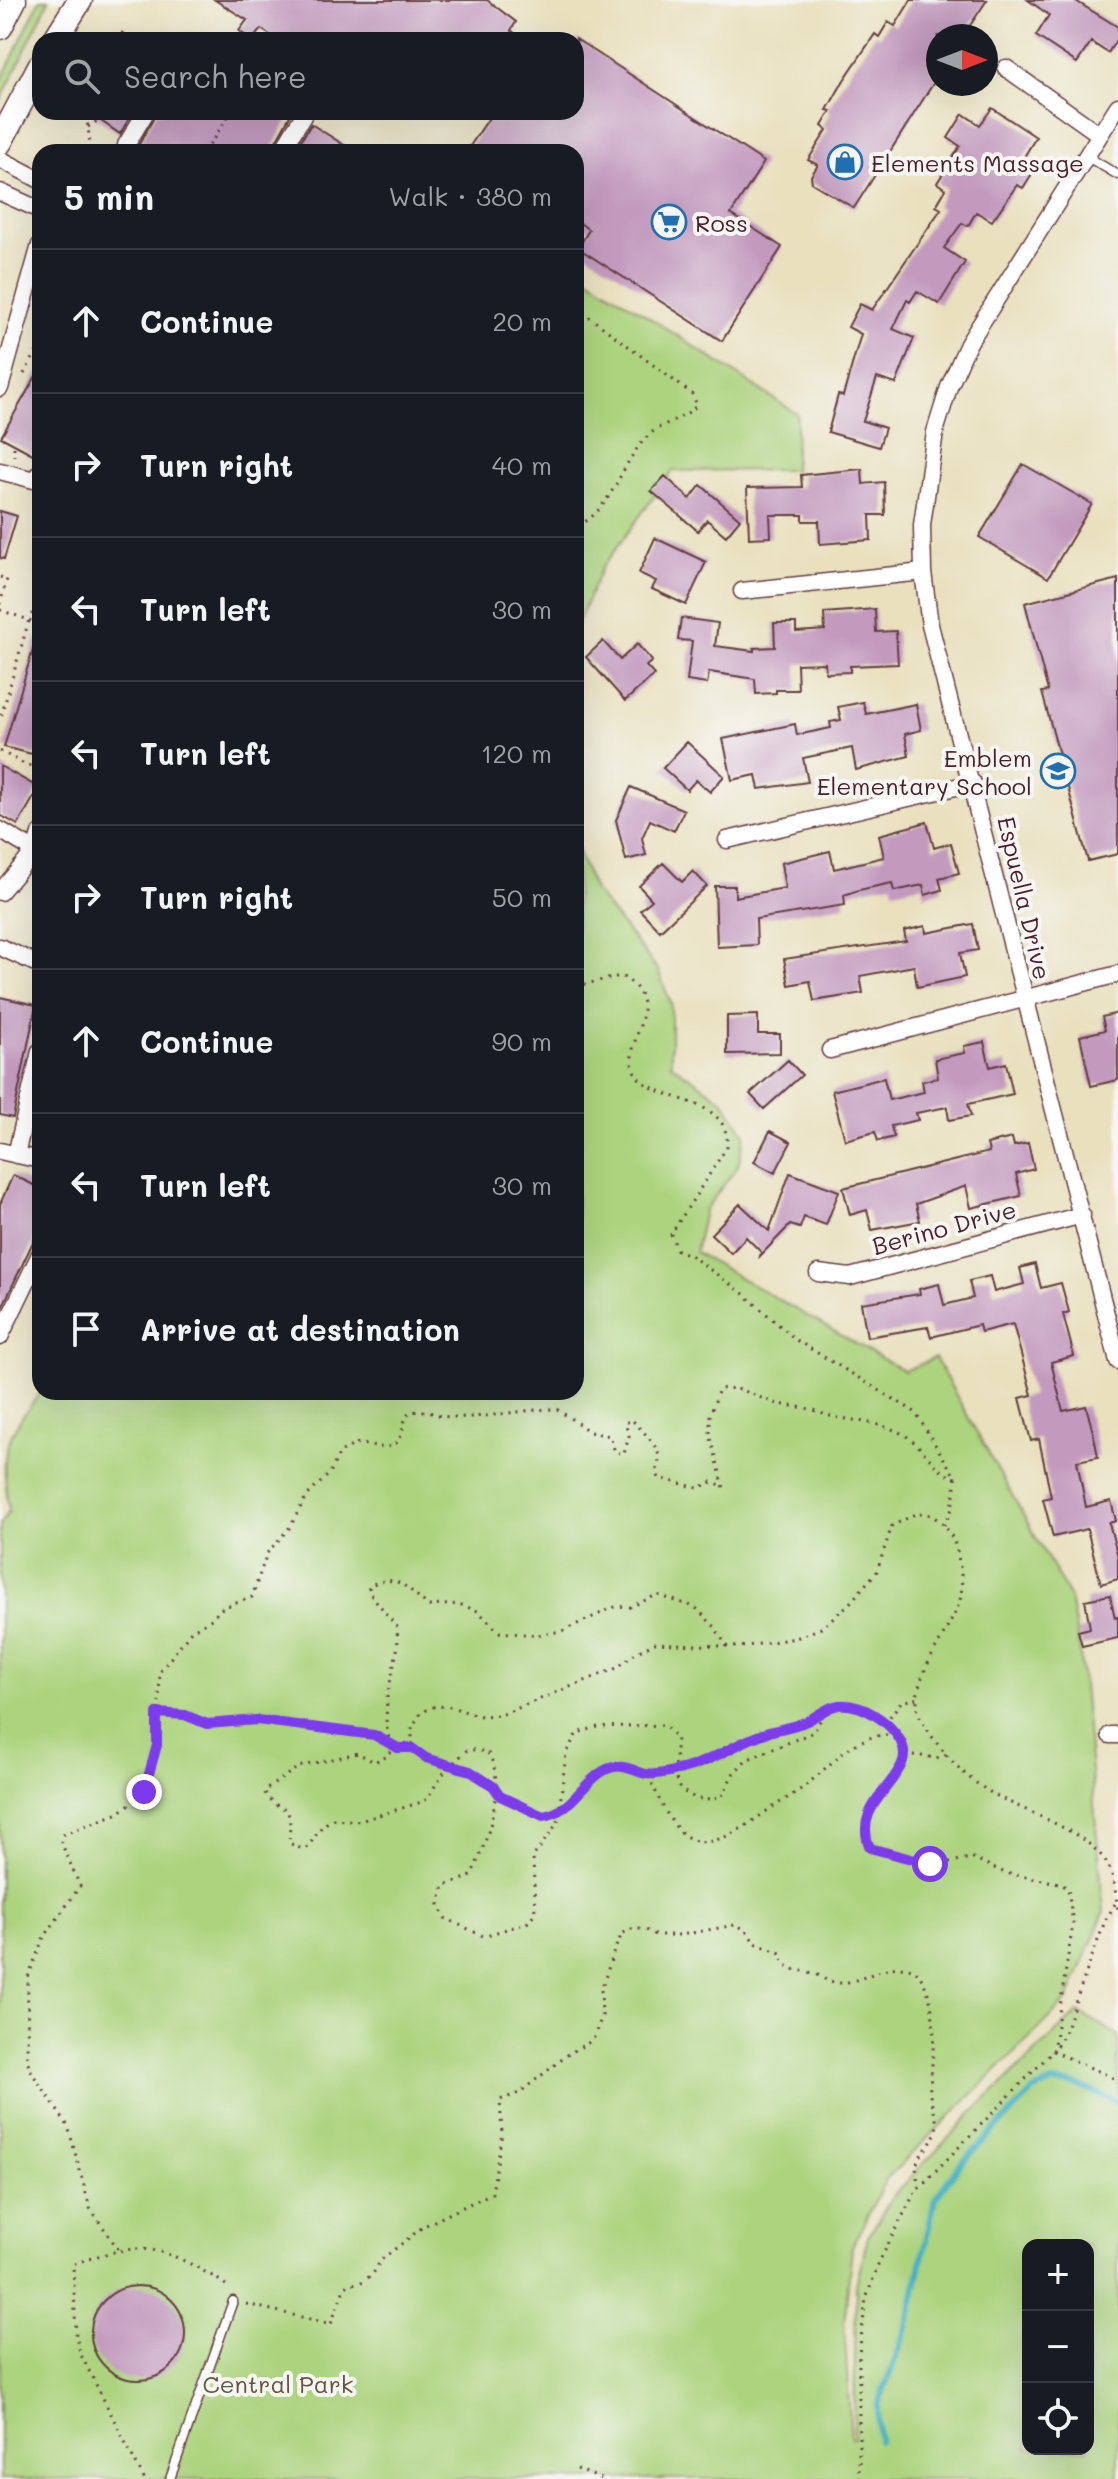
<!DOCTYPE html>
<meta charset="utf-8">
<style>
:root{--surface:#171b24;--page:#242831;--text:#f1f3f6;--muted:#9ea1a6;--line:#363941}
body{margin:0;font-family:Mali,sans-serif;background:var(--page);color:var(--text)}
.controls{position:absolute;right:24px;bottom:24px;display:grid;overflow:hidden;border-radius:16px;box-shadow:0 8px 32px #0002}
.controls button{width:72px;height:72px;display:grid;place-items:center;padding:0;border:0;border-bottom:2px solid var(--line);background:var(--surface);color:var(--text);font:40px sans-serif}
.compass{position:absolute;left:926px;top:24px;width:72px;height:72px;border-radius:50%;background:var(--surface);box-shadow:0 8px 32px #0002;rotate:90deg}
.stop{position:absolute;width:24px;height:24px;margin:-18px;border:6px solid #7c3aed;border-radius:50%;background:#fff}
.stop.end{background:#7c3aed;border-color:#fff;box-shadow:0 2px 8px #0008}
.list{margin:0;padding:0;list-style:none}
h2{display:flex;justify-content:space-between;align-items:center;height:104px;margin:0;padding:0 32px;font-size:34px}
h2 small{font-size:26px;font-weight:400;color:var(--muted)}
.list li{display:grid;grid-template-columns:52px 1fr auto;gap:24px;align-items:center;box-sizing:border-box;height:144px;padding:0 32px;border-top:2px solid var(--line)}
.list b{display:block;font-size:30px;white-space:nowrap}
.list em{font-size:26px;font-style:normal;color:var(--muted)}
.icon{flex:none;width:44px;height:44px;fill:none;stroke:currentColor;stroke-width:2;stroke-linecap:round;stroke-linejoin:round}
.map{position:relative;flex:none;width:1118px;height:2479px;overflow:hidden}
.search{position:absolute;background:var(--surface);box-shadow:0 8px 32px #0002;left:32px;top:32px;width:552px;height:88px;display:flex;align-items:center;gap:20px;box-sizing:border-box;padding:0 28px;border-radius:24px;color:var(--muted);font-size:30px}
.panel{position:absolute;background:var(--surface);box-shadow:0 8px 32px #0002;left:32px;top:144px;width:552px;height:1256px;border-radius:24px}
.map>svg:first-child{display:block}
</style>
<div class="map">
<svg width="1118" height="2479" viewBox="0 0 1118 2479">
<rect width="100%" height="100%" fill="#f6f6f2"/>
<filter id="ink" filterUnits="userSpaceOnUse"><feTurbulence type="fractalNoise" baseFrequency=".0125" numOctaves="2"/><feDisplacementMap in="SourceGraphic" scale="16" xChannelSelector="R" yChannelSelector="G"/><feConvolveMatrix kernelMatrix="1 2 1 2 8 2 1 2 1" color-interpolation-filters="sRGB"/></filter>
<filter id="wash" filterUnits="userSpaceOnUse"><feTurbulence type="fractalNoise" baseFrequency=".006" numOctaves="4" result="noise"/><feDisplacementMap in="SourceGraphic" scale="32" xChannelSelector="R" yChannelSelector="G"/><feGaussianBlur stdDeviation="1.8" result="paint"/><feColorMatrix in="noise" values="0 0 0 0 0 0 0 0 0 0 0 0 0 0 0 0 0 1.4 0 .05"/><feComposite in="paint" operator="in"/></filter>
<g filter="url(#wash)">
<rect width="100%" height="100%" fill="#e9e0be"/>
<path fill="#acd37d" stroke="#7b7954" stroke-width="2" fill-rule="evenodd" d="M40,0H49L0,102V83Z
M580,272L797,414L794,470L673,471L601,569L576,627V277Z
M576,847L593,889L658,970L671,1004V1064L723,1100L745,1134L738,1166L704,1211L695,1252L904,1371L935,1358L1070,1598L1080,1653L1104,1912L1068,2000L886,2179L852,2246L844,2324L851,2438H854L856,2285L868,2237L892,2197L980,2105L1078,2012L1118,2035V2479H0V1524L9,1511C0,1447 3,1441 41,1392H576ZM1028,2245H1088V2449H1028Z"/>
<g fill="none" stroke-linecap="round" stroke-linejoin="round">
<path stroke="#44b1c1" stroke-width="6" d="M879,2441L878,2405L907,2328L935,2199L957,2168L1033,2091L1052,2083L1077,2085L1118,2102"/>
</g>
<g id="blocks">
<path fill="#c29abe" d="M215,0H487L516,22L511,30L523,40H278L261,29L252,40L239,31L247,20Z
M911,0H987L963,36H938V76L854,208L812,183L811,176L818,165L808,160L827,130L822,126L831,111L827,110L844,80L875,34L879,37L888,22L895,26Z
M1028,0H1074L1118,27V37L1108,53L1091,42L1077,63L1036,36L1049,15Z
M576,39L764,162L731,214L782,247L722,341L578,248L589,230L576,220V152H478L470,146L493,112H576Z
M992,108L1036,137L1024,157L1037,166L1023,188L1017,185L992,221L976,212L968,226L962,223L944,248L965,262L939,304L917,291L910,302L907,300L893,329L914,338L896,384L877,378L863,421L885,428L879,447L828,432L838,395L843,396L861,334L848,327L860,304L872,310L941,209L936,206L946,189L937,183L960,146L948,138L963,114L980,125Z
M88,112H133L120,134Z
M157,112H292L270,152H147L138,146Z
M311,124L355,152H294Z
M40,369V458L1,437Z
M1023,464L1092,504L1048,578L979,537Z
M862,469L863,484L884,482L885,515H870L871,540L820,544L819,521H803V515H770L771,537L749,538L747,488L802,487L801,475Z
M665,476L690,499L701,485L740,519L726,536L707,520L698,531L651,491Z
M0,511L17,516L4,559L0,558Z
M655,538L706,562L686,605L652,589L656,581L639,573Z
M1118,579V854L1088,861L1042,692L1048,691L1025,603Z
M875,609L876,632L896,631L898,664L850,666V672L826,673L825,663L797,664L798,690H776V693L756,694L755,679L709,672L707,684L687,681L692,641L678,640L681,618L718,623L715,646L754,651V648L775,647L774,623H796V632L825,630L824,613Z
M36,639H40V756L4,747Z
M603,641L620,660L637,644L652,661L646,666L654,675L625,701L586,657Z
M863,702L866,714L916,704L921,730L905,734L909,756L856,770L852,748L803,758L808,782L759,789L756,775L732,780L723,739L795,724L797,735L831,728L830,722L841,720L838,707Z
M687,742L724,776L710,792L696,780L687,790L663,768Z
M0,766L39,788L18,825L0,815Z
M631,787L684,810L674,831L650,820L642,838L646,855L626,860L616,820Z
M927,822L934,848L951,843L959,873L939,878L942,890L925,895L923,885L894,891L892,883L859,890L844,895L845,905L756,919L757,945L717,947L715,886H735V897L785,888L781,863L830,851L834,869L884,857L879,835Z
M663,863L682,882L693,871L707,886L660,931L640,910L652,900L639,886Z
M973,924L978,950L960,953L965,977L917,987L914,966L860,976L863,993L814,1001L810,981L789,985L784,959L906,941L904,931L925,926L926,933Z
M0,997L36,1005L13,1118L0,1115Z
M1118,1013V1080L1091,1086L1080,1036L1105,1030L1102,1017Z
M758,1015V1034H780V1053L727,1054V1016Z
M984,1042L990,1067L1006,1063L1013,1094L968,1104L971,1116L949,1120L947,1107L916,1113L918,1120L891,1126L894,1137L878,1141L875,1132L845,1140L832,1091L884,1078L889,1100L924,1092L922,1081L938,1078L935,1059L965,1053L964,1046Z
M788,1060L802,1075L764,1109L750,1094Z
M770,1131L791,1142L775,1173L754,1162Z
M1012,1138L1014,1146L1028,1143L1034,1169L1016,1174L1021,1196L971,1208L966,1186L916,1204L920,1221L872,1230L867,1210L850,1215L843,1188L989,1152L987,1144Z
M790,1173L839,1191L826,1225L804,1217L800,1228L790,1225L760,1256L761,1252L746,1237L731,1253L711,1234L740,1204L769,1231Z
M13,1175L40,1188V1227L0,1312V1204Z
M1035,1264L1041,1288L1061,1283L1069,1312L1063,1314L1074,1356L1051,1362L1063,1411L1086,1406L1094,1436L1098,1457L1077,1461L1086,1507L1111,1501L1116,1521L1109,1523L1118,1557V1579L1101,1584L1087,1529L1053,1537L1043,1499L1051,1497L1039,1439L1031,1441L1020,1398L1032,1395L1013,1324L981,1332L979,1325L931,1337L928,1327L867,1337L861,1303L920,1294L919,1289L939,1284L944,1305L973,1298L969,1281L990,1276L994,1292L1024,1284L1020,1268Z
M1110,1595L1115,1618L1118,1617V1638L1082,1646L1078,1631L1090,1628L1085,1600Z
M91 2333a47 47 0 1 1 94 0a47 47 0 1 1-94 0Z"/>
</g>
</g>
<g filter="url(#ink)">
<use href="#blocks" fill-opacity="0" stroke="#623c41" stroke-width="2"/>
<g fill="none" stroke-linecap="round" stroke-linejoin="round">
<g stroke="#623c41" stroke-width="11">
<path id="lane" d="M1086,156L1118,175
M170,2479L233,2301"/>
</g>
<g stroke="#623c41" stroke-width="19">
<path id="street" d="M1006,68L1099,134
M1118,106L968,344L949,387L935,432L922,525L923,572L930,625L1118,1361
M126,152V145L146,112
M281,152L303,116
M0,159L40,180
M0,192L40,210
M0,388L40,245
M0,471L34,480L40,472
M742,591L923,572
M0,830L35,851
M727,840L973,783
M0,892L35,851L40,834
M0,947L40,965
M830,1050L1118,974
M0,1151L40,1160
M16,1155L40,1051
M818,1273L850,1277L1082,1215
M0,1337L40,1254
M1110,1735H1118"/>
</g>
<g stroke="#623c41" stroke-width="27">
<path id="primary" d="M0,27L14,0
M55,40L80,0
M0,142L40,66"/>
</g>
<path stroke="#623c41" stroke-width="3" stroke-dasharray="2 6" stroke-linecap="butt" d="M117,40L126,28
M78,112L87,119L91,152
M88,127L97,121
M205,152L231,112
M576,307L692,394L697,405C684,419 663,422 649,435C619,463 615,508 576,527
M24,374L40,346
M14,447V456
M0,577L7,579L0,604
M40,599L29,620L40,625
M0,610L29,620L0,720
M0,751L26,765L40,767
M576,986L621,976C675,1005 609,1051 641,1080C670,1105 730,1098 727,1147L671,1234L677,1250L690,1255L745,1295L796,1340L915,1412L956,1478L952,1509L944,1525
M727,1647L715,1627L695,1607L657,1595L630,1607L617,1606L562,1631L537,1635L499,1632L478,1611L459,1604L429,1606C408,1590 398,1571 369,1586V1592L397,1627L398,1646L387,1697L386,1723L391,1750L388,1756L374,1762L358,1753L298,1767L264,1791C281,1821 293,1791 289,1843L302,1849L308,1847L322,1826L333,1819L360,1821L425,1801L445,1771L468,1749L487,1752C509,1781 486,1847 470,1877L444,1885L439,1905L445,1918L483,1936L527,1923L535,1913L533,1857L558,1822L566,1753L577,1733L598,1727L665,1725L677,1739L674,1771L678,1786C688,1798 708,1804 722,1796L733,1774L746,1760L814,1732L825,1711
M157,1713L185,1715L207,1724L257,1720L374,1735L398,1748H412
M885,1723L901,1702L918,1698
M905,1754L936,1758L948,1754
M648,1774L704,1764L760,1734L805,1722L835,1705H853L882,1719L896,1734
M1115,1904L1105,1921L1063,2036L1053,2051L1118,2080
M118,2249L90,2208L68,2126L32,2073L27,2060L28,1977L43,1939L80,1886L61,1842L64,1834L119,1813L144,1792L157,1745L160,1672L191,1631L213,1618L220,1609L252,1597L267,1553L290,1527L306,1497L330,1473L340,1452L358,1443C372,1446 397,1455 402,1432C404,1424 404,1420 409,1413C425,1407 434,1416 451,1417C486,1419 521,1409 557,1409L590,1432L610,1436L615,1452L624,1454L629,1436L625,1423L632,1420C640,1428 659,1446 659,1458C659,1468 654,1468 659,1478L698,1488L712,1482L724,1488L710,1434V1416L719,1389C740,1386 750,1394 769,1401C786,1408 809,1405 825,1415C851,1421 887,1422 909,1438C926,1450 935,1473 956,1478
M246,2304L331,2324L344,2289L349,2284L360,2283L373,2274L381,2260L424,2226L492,2193L502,2133L500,2100L519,2093L570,2053L593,2040L602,2016L601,1990L614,1951L622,1934L630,1929H644L656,1935H681L735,1925L745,1929L755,1943L780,1953C785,1972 797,1969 813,1973C821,1975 827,1983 836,1983C864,1984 887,1959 915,1970C941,1999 933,2051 930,2087C928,2102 939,2116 936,2130C930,2155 909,2152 919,2185
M577,2469L601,2479
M144,2479L81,2355L76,2337L73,2264C124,2247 148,2240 198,2268C208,2274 221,2280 229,2288
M859,2479V2354L866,2299L879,2262L915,2192L1053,2051L1073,1924L1068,1888L1059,1883L1005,1873L971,1857C937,1869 904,1859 870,1848C849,1800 934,1761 893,1735C856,1733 836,1760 810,1782C796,1794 779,1802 764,1813C697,1862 679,1848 648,1774C580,1749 593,1809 543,1816L500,1796L493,1786L470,1771L426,1758L412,1748V1727L421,1713L432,1707L447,1706L481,1716L501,1715L617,1668L637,1652L655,1643L741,1647L796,1638L821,1628L849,1604L877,1571L892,1526L915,1514H928C944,1521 953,1535 957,1551C960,1567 964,1584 960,1600C952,1631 903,1684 921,1719C935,1744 958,1771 982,1787C1016,1811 1092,1829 1110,1869C1115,1882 1116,1898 1118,1911"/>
<use href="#lane" stroke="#fff" stroke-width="8"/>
<use href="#street" stroke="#fff" stroke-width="16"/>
<use href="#primary" stroke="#fff" stroke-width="24"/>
</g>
</g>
<g fill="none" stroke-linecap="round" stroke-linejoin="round" filter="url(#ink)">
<path stroke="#7c3aed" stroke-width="10" d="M144,1792L157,1745V1713L185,1715L207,1724L257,1720L374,1735L398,1748H412L426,1758L470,1771L493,1786L500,1796L543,1816C572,1812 581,1783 605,1770C621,1762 631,1770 646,1774C656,1776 671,1771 682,1769C711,1762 733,1745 760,1735C775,1729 792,1728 807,1721C817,1716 828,1706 839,1705C862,1703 889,1721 900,1740C922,1775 848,1799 870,1848L930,1864"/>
</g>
<defs>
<g id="shop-ring" transform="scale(1.8)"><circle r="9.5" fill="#f6f6f2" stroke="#1f6fb2" stroke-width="1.5"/><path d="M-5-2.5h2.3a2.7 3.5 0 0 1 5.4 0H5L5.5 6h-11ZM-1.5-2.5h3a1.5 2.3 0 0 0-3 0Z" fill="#1f6fb2"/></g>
<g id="supermarket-ring" transform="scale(1.8)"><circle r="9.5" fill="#f6f6f2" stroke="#1f6fb2" stroke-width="1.5"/><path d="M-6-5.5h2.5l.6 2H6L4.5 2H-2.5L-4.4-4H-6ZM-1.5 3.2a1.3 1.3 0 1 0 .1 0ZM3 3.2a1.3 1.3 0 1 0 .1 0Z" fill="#1f6fb2"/></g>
<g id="school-ring" transform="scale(1.8)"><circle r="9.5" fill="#f6f6f2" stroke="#1f6fb2" stroke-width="1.5"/><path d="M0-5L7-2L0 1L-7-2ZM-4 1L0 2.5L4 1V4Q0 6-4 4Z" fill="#1f6fb2"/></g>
</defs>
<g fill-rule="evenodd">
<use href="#shop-ring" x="845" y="162"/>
<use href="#supermarket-ring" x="669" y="222"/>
<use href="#school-ring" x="1058" y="771"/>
</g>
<g text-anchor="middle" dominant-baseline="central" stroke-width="8" stroke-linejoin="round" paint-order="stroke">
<g font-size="24" fill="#4a1f2b" stroke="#f6f6f2" text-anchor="start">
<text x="871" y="162">Elements Massage</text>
<text x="695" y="222">Ross</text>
<text x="1032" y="757" text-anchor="end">Emblem<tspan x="1032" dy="28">Elementary School</tspan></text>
</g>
<g font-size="24" fill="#4a1f2b" stroke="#f6f6f2">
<text transform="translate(1025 898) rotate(77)">Espuella Drive</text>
<text transform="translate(944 1227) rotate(-15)">Berino Drive</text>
</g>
<g font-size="24" fill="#675544" stroke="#f6f6f2">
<text x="278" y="2383">Central Park</text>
</g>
</g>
</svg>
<div class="controls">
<button>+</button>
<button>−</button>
<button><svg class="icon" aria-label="locate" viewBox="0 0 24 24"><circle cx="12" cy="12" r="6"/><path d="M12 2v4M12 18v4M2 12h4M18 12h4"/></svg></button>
</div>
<svg class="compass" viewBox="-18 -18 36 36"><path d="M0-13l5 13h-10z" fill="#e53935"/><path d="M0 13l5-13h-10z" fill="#9ea1a6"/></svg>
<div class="stop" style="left:930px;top:1864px"></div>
<div class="stop end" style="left:144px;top:1792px"></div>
<div class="search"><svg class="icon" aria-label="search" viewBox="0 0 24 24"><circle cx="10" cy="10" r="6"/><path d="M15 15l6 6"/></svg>Search here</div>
<section class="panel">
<h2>5 min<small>Walk · 380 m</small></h2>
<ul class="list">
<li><svg class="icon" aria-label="ahead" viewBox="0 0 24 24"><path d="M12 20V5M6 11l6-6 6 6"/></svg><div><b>Continue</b></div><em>20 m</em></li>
<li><svg class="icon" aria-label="right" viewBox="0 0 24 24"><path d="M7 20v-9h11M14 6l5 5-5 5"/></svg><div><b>Turn right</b></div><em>40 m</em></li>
<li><svg class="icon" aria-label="left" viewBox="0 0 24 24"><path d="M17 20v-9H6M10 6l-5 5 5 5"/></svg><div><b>Turn left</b></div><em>30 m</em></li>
<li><svg class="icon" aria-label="left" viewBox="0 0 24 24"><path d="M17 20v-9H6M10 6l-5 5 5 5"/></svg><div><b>Turn left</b></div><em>120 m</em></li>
<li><svg class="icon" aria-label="right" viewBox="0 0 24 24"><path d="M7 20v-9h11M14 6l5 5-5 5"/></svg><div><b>Turn right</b></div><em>50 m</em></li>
<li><svg class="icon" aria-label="ahead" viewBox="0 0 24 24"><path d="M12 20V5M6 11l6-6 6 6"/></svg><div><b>Continue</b></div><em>90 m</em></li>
<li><svg class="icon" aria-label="left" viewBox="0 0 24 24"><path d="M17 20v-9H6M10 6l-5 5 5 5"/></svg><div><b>Turn left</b></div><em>30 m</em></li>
<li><svg class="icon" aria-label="arrive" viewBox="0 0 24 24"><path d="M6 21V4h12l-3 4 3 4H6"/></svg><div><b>Arrive at destination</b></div></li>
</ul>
</section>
</div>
